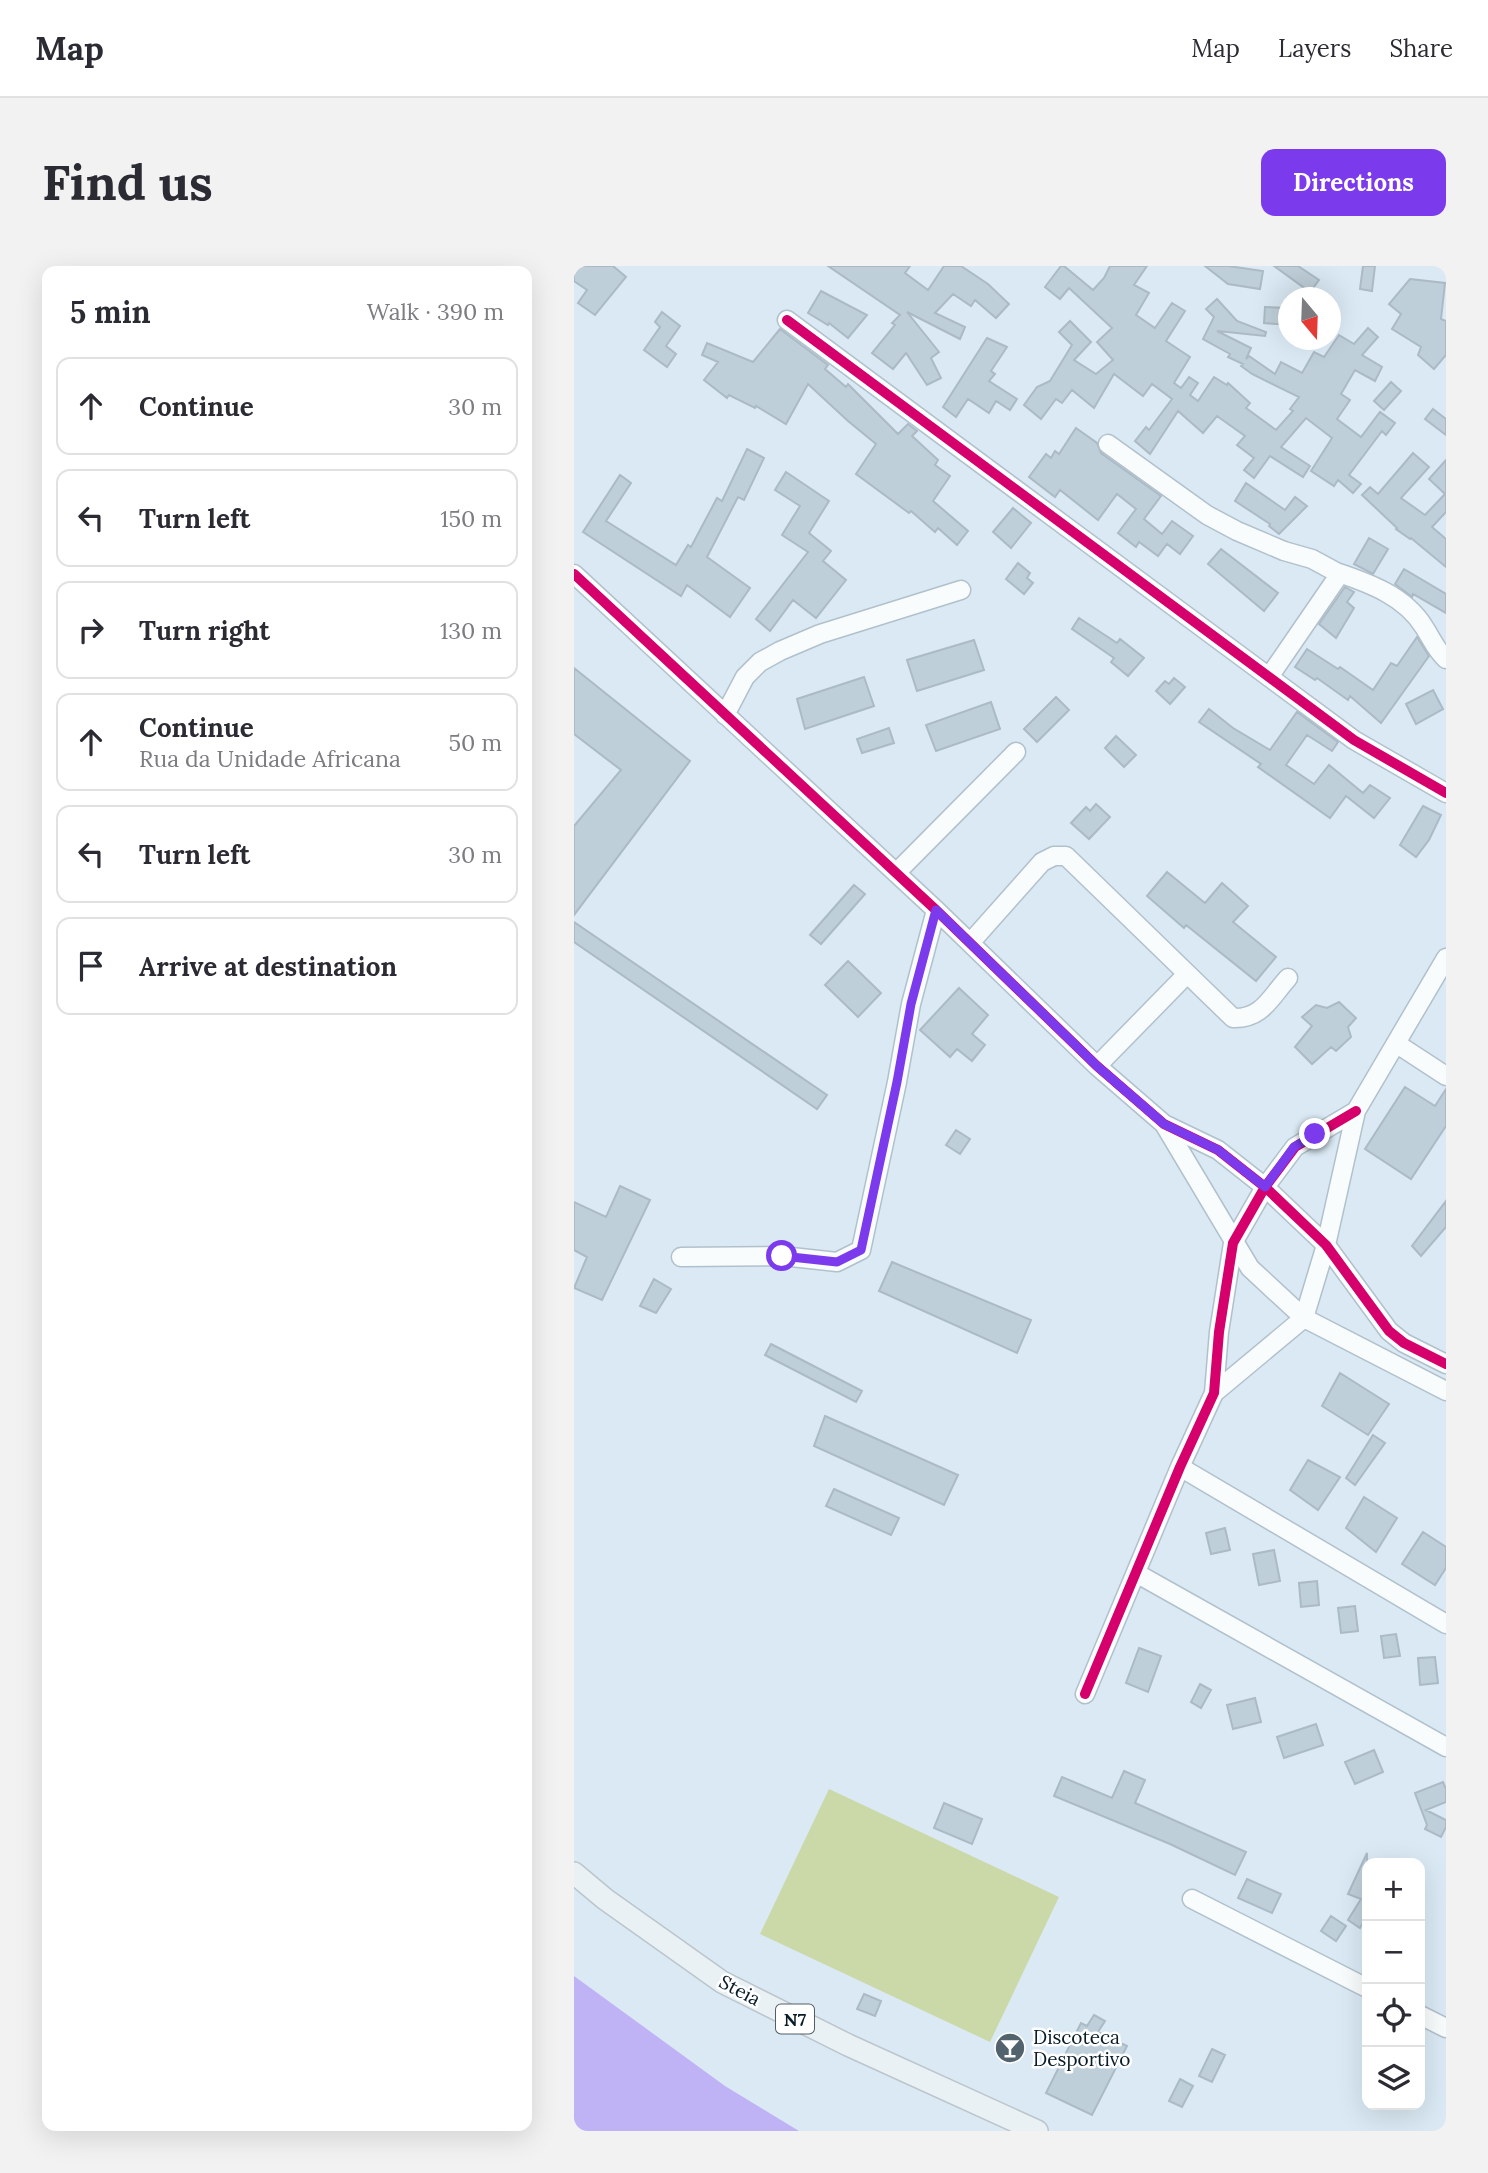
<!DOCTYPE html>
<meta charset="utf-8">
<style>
:root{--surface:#fff;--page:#f2f2f3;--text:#2b2b33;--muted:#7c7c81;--line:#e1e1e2;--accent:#7c3aed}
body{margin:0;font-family:Lora,serif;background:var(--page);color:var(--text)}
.controls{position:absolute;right:21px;bottom:21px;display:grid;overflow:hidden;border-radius:14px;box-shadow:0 7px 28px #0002}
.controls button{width:63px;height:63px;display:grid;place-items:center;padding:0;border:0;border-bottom:2px solid var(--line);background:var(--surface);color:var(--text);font:35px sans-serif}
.compass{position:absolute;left:704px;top:21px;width:63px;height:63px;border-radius:50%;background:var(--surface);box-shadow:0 7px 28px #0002;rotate:161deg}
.stop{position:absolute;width:21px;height:21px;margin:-16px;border:5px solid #7c3aed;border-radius:50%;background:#fff}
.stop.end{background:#7c3aed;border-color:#fff;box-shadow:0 2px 7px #0008}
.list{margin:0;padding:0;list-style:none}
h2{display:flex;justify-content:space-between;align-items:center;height:91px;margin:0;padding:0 28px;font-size:30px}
h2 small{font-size:23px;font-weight:400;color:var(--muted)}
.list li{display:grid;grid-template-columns:46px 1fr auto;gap:21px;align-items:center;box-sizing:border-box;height:98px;margin:0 14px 14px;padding:0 14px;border:2px solid var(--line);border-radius:14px}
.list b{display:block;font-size:26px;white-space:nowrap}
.list p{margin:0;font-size:23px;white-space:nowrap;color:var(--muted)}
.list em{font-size:23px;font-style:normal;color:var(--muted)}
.icon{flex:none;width:38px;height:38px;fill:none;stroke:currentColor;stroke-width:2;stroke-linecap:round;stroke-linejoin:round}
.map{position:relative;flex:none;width:872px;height:1865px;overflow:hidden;border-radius:14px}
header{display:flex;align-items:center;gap:42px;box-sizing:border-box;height:98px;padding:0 35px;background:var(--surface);border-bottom:2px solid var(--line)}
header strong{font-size:33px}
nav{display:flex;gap:38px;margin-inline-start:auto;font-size:24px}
.intro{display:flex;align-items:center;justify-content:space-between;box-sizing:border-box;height:168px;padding:0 42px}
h1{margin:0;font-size:49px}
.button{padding:18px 32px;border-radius:14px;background:var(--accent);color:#fff;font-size:24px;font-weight:700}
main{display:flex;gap:42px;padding:0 42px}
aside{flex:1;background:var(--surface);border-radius:14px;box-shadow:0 7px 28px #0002}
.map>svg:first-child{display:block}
</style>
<header>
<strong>Map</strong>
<nav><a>Map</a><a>Layers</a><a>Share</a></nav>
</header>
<div class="intro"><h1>Find us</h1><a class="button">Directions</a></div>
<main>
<aside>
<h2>5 min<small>Walk · 390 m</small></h2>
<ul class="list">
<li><svg class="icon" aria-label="ahead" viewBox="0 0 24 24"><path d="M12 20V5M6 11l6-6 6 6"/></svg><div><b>Continue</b></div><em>30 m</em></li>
<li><svg class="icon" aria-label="left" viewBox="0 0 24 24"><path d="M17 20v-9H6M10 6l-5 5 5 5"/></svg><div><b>Turn left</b></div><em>150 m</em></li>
<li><svg class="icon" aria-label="right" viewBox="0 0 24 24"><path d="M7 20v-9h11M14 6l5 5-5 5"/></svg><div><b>Turn right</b></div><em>130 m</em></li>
<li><svg class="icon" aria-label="ahead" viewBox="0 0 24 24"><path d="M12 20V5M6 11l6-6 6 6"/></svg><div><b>Continue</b><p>Rua da Unidade Africana</p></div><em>50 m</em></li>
<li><svg class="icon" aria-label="left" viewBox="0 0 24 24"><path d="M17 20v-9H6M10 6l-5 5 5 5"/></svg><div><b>Turn left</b></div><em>30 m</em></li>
<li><svg class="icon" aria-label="arrive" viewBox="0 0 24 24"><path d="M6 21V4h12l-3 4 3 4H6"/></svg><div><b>Arrive at destination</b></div></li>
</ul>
</aside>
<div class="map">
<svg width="872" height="1865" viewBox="0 0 872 1865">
<rect width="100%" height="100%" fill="#dae9f4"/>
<path fill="#cbd9a9" d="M255,1523L485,1631L416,1776L186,1668Z"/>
<path fill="#bfb3f5" d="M0,1710L151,1820L225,1865H0Z"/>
<path fill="#bfcfd9" stroke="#abbac5" stroke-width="2" d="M0,0H39L52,11L21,49L4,37L13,24L0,15Z
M254,0H336L331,7L354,24L370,0H387L414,18L435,38L422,52L401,34L397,40L379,28L361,47L391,61L386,73L333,46L365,86L357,92L367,112L353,119L332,87L319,103L298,87L321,59L318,57L326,49Z
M487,0H490L519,24L530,12L536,0H573L560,19L575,27L562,49L581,62L598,37L611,45L592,75L616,91L600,117L607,122L615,111L624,117L616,129L624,135L640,111L653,119L654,117L676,137L672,142L702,164L719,145L716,143L725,131L678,108L667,100L669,98L654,91L656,88L629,73L640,51L632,43L643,33L663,55L692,66L691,70L643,65L677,82L672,93L675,90L701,108L707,96L728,107L740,86L750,91L765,69L780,78L794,62L804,71L788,89L808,101L801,115L781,104L767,128L776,134L763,153L787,171L806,146L821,157L812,169L808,165L775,209L787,218L779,227L764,214L760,220L737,205L758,172L732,152L707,181L736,200L729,211L696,190L680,212L670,204L680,192L663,179L671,170L643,150L629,167L604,145L576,188L561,175L572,161L575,164L598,133L578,118L569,130L540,108L520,142L498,124L488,137L482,133L467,153L450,139L463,121L476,115L498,79L485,66L496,55L517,76L500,94L522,108L539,94L523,76L538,62L495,22L486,33L471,21Z
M631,0H654L689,5L686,23L654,18Z
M700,0H724L745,14L736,26Z
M789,0H801L798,25L786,23Z
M836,13L871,17L867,53L872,55V89L860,103L844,89L847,81L818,63L827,48L815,38Z
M247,25L293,49L274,72L255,57L254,59L234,47Z
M691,41L715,42V59L690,57Z
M88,46L106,60L92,80L102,88L93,101L70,84L86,61L81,56Z
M206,63L254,99L251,103L272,121L274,118L324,168L334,158L343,165L338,170L364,194L361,199L376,210L359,235L394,265L383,279L364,262L361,266L337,245L335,247L282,208L302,178L274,155L234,118L212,158L182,140L181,142L155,129L153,132L130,114L144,96L128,89L133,77L179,96Z
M413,72L433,81L417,105L421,108L415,115L443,133L436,144L422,135L415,147L394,133L382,151L369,141Z
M817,116L827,125L810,144L800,135Z
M859,143L872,153V169L851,153Z
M502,162L523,177L527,187L587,230L570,253L588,268L598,255L619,270L606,288L593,278L584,290L565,276L562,281L544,267L562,243L543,228L524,254L486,224L481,231L455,211L472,188L477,192L481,185L485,188Z
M173,183L190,192L170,234L164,231L133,291L176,322L156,351L113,319L107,330L9,266L46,209L57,217L32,255L102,299L114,279L117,281L143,232L148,235Z
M839,187L855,201L827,232L851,249L871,228L855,213L872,194V246L858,261L872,273V301L837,272L836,273L822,263L823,262L788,229L796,221L804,228Z
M212,206L255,235L235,267L257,285L249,295L272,314L242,352L219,334L196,365L182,353L234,286L208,269L226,240L201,224Z
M672,217L711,244L721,231L733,240L705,268L695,260L696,258L661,235Z
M439,242L457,257L437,282L419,266Z
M795,272L814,283L799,308L780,298Z
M647,283L704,327L690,345L634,298Z
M444,297L456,307L453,312L459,317L450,328L432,313Z
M830,303L872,328V347L839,328L838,331L821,318Z
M771,321L780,326L773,336L780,342L762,372L745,358Z
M505,352L543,377L546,373L570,392L554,410L537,396L540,392L498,363Z
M843,371L855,390L807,457L776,430L774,434L743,412L741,414L721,401L733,383L764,403L766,401L799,424L817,397L823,400Z
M400,374L410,404L343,425L333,394Z
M0,402L116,495L0,649V560L47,504L0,468Z
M290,411L300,440L231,463L223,433Z
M600,412L611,421L596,438L582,425L591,415L595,418Z
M859,424L869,443L842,458L832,438Z
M482,431L495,444L463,476L450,463Z
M417,436L426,463L362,485L352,459Z
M635,443L659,462L696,484L723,446L764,476L758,485L733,469L712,499L740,518L755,499L789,527L796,519L816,532L800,552L772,530L756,552L684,501L687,498L625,456Z
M315,462L320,477L288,487L283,473Z
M542,470L562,489L550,501L531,482Z
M522,538L536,551L515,573L497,557L512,541L516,545Z
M849,540L867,549L855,574L842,591L826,579Z
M593,606L631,637L648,617L674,640L659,656L702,691L682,715L612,659L610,662L573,630Z
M280,619L291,628L247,678L236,669Z
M0,656L253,829L243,843L0,676Z
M274,695L307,727L284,751L251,719Z
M385,722L414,749L398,768L411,779L398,795L383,783L376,791L346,764Z
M765,736L782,752L774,761L777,771L762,785L757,781L738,798L721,781L738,760L728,751L742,739L753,742Z
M831,821L861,840L872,823V860L837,913L791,883Z
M382,864L396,873L386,888L372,879Z
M46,920L76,934L28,1034L0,1022L13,991L0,984V936L32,951Z
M872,935V961L847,990L838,980Z
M318,996L457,1054L443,1087L305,1025Z
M80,1013L97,1023L82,1047L66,1040Z
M197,1078L288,1125L282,1136L191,1089Z
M766,1107L815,1138L794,1169L748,1140Z
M251,1150L384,1209L370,1239L240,1180Z
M799,1169L811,1177L781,1219L772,1212Z
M734,1194L766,1211L744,1244L716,1224Z
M260,1223L325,1252L317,1269L252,1240Z
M790,1231L823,1252L802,1286L772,1262Z
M651,1262L656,1284L637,1288L632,1267Z
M849,1266L872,1281V1302L861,1319L828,1298Z
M700,1284L706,1315L685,1319L679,1288Z
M743,1315L745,1339L727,1341L725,1317Z
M781,1340L784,1365L767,1367L764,1342Z
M822,1368L826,1390L810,1392L807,1370Z
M565,1382L587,1390L574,1426L552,1417Z
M861,1391L864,1417L846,1419L844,1392Z
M626,1418L637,1424L627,1442L617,1436Z
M681,1432L687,1456L659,1463L653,1439Z
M742,1458L749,1479L710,1492L703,1471Z
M800,1484L809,1506L781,1518L771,1496Z
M550,1505L571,1514L561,1537L672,1586L661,1609L596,1578L480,1530L488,1511L538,1532Z
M869,1516L872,1523V1536L852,1544L872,1554V1561L867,1571L851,1563L853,1559L841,1527Z
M370,1537L408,1553L398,1578L360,1562Z
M793,1587V1650L786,1662L774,1654L787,1633L774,1628Z
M673,1613L707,1628L698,1647L664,1632Z
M757,1650L772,1660L762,1675L747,1665Z
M290,1728L307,1735L301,1750L283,1743Z
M520,1749L531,1755L524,1766L553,1780L518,1849L472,1827L507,1757L513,1760Z
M638,1783L651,1789L638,1816L625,1810Z
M606,1813L619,1820L608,1841L595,1835Z"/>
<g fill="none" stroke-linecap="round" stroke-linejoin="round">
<g stroke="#b1c1cb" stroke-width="21">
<path id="minor" d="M213,54L780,474L872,527
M534,178L633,249L663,265L710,285L738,293L762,306L763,312L695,411
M762,306C795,317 831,330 850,361C858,373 861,383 872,393
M0,308L362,644L523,800L590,858L644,884L691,921L752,979L815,1065L830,1077L872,1098
M151,449L171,411L186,396L206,385L246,368L387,324
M322,607L442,486
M396,677L468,596L480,590H492L659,752C688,753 696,732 714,712
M823,778L872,810
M523,800L613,708
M590,858L676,1002L730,1052L872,1125
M107,991L208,990L263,996L287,984L323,816L337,738L362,644
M640,1127L730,1052L752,979L782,845L872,692
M606,1201L872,1358
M562,1307L872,1481
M511,1428L606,1201L640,1127L645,1066L659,977L691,921L721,881L782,845
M618,1633L793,1722
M846,1749L872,1762"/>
</g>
<g stroke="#bbc5cb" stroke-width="24">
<path id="major" d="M0,1607L31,1633L148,1716L274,1779L463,1865"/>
</g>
<use href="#minor" stroke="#f9fcfd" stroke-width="18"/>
<use href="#major" stroke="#e9f1f5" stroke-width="21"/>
<g stroke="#fff" stroke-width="15">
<path id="cycleway" d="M213,54L780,474L872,527
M0,308L362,644L523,800L590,858L644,884L691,921L752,979L815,1065L830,1077L872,1098
M511,1428L606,1201L640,1127L645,1066L659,977L691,921L721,881L782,845"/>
</g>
<use href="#cycleway" stroke="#d6006c" stroke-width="10"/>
</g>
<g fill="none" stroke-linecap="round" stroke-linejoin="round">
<path stroke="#7c3aed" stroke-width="9" d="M208,990L263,996L287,984L323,816L337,738L362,644L523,800L590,858L644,884L691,921L720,881L741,868"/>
</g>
<defs>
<g id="bar-disc" transform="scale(1.575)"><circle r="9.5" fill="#52636e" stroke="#fff"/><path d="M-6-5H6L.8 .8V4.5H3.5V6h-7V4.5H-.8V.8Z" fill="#fff"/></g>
</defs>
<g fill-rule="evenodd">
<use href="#bar-disc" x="436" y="1782"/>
</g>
<g text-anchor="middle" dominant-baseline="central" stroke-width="5" stroke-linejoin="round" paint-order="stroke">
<rect fill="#fff" stroke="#525f67" stroke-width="2" x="202" y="1738.5" width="38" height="29" rx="5"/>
<g font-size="18" font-weight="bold" fill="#081b26">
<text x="221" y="1753">N7</text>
</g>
<g font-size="19" fill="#081b26" stroke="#fff">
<text transform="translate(166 1724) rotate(28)">Steia</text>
</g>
<g font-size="19" fill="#081b26" stroke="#fff" text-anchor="start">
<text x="459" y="1771">Discoteca<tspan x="459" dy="22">Desportivo</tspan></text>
</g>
</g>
</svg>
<div class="controls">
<button>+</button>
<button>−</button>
<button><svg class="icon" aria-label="locate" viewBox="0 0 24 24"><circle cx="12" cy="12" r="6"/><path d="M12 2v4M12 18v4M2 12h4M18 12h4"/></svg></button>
<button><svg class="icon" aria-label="layers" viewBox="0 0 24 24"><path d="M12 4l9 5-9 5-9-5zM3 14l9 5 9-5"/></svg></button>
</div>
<svg class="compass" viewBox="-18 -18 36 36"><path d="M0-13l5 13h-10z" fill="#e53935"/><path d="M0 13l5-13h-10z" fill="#7c7c81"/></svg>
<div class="stop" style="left:208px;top:990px"></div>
<div class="stop end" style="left:741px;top:868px"></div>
</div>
</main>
